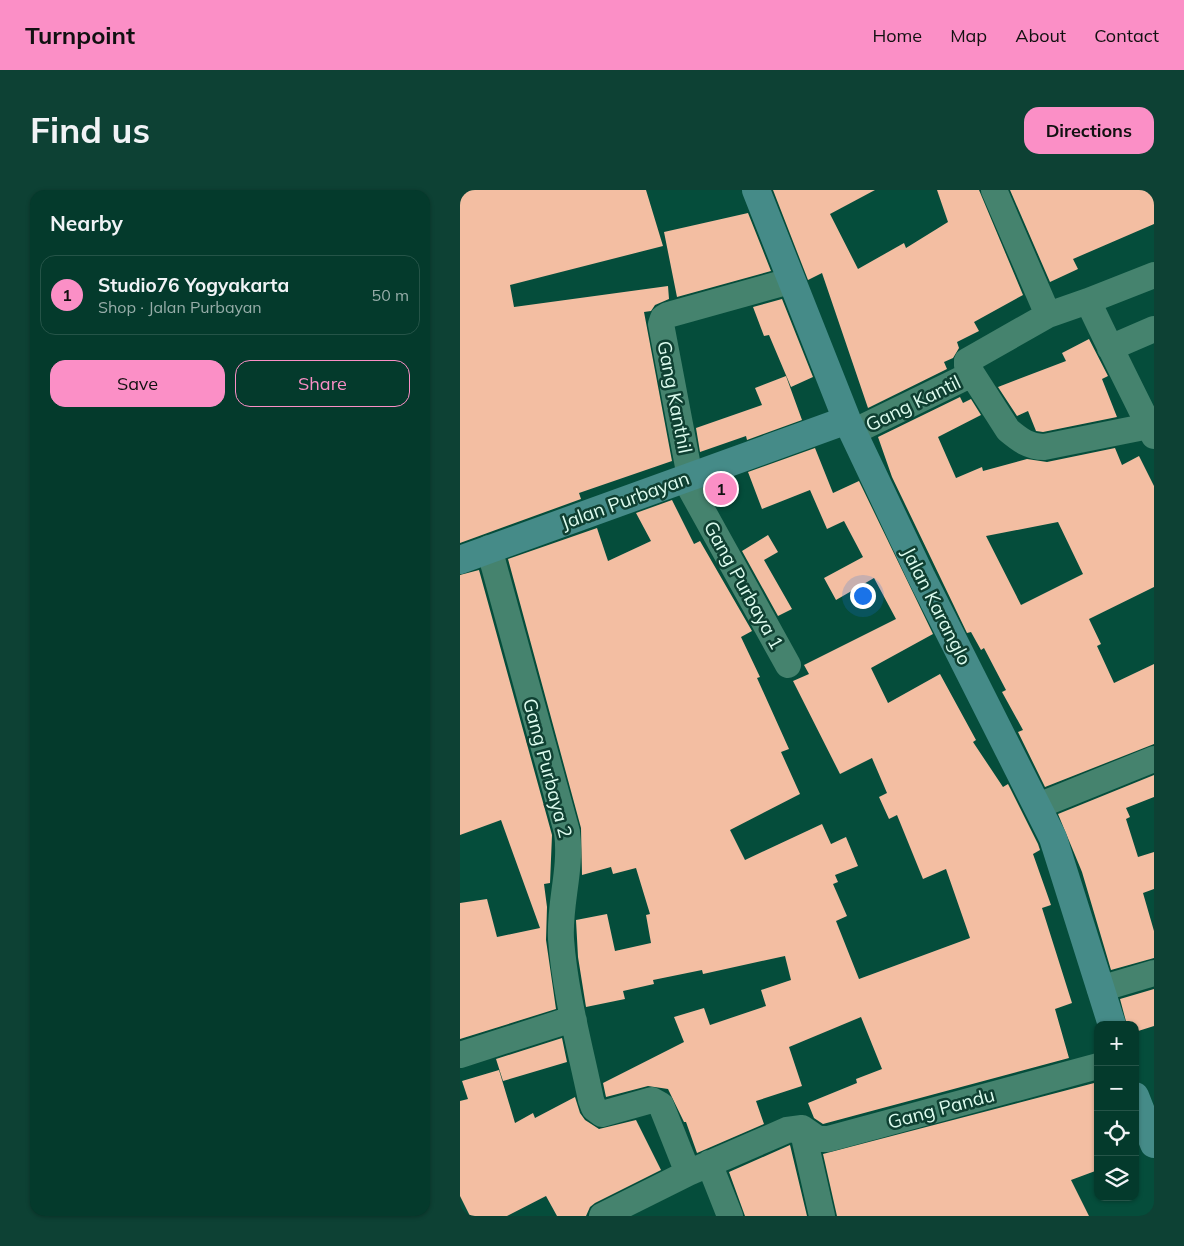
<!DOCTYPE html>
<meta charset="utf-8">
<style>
:root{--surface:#043a2c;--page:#0d4134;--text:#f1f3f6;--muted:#97ada9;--line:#255448;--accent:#fb8fc6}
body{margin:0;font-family:Mulish,sans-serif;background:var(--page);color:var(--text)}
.controls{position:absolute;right:15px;bottom:15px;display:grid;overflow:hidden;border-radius:10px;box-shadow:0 1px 4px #0004}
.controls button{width:45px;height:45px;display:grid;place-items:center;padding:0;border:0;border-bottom:1px solid var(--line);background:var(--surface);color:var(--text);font:25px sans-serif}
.you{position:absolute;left:402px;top:405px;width:18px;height:18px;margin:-12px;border:4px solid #fff;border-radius:50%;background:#1a73e8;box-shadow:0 0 0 8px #1a73e833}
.badge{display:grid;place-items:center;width:32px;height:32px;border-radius:50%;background:var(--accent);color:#111;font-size:16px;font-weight:700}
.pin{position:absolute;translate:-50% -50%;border:2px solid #fff;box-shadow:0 1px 5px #0006}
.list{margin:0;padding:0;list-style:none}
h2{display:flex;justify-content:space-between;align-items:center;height:65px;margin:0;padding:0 20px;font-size:21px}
h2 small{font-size:16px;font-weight:400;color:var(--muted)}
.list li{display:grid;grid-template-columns:32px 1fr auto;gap:15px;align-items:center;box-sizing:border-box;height:80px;margin:0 10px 10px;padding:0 10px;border:1px solid var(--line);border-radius:15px}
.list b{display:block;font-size:19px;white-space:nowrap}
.list p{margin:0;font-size:16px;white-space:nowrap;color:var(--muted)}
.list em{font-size:16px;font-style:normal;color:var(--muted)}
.actions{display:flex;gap:10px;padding:15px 20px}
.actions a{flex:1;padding:11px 0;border:1px solid var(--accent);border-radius:15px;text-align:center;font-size:18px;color:var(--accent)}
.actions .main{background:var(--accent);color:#111}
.icon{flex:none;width:28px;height:28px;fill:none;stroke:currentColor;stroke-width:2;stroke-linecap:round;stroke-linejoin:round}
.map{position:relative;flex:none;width:694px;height:1026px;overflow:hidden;border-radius:15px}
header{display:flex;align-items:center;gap:30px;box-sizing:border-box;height:70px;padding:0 25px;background:var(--accent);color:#111}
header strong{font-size:24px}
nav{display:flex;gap:28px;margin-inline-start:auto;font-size:18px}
.intro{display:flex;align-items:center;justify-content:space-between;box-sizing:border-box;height:120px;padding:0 30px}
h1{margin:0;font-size:35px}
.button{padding:12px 22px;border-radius:15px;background:var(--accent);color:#111;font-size:18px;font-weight:700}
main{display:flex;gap:30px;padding:0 30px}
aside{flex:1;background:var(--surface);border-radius:15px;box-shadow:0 1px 4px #0004}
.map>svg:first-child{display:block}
</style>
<header>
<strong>Turnpoint</strong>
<nav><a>Home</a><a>Map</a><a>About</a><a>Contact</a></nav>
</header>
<div class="intro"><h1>Find us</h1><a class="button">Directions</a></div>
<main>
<aside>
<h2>Nearby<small></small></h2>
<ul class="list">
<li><span class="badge">1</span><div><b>Studio76 Yogyakarta</b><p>Shop · Jalan Purbayan</p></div><em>50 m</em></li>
</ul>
<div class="actions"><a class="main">Save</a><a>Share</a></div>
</aside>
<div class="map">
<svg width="694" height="1026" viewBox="0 0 694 1026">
<rect width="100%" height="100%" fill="#054d3b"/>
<path fill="#f3bea2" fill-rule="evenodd" d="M0,0H186L203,56L50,95L54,117L208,96L209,109L195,115L191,121L184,122L212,271L119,303L121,309L0,353Z
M313,0H415L370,24L398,79L444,53L446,58L488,32L477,0H519L563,105L514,132L519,141L497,152L499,158L493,168L484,172L487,179L408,218L362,83L348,90Z
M550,0H694V34L613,69L618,79L590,92Z
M288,23L311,81L217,107L204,42Z
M322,109L353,187L331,197L309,145L304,146L293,117Z
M629,149L648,186L642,189L657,227L583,242L576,241L568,221L557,226L538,197L606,171L602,163Z
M326,186L342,230L287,250L286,246L240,262L236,238L302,215L295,198Z
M500,207L503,213L511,209L521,225L478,247L496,288L522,277L523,281L567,269L587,272L655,258L662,275L679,266L694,296V397L629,429L641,454L637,456L654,493L694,474V554L585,597L558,542L563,540L542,502L546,500L524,458L521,460L511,442L507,443L432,287L418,247ZM598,332L623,384L561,415L526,346Z
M355,258L373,303L399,291L473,444L411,478L428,513L480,484L516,550L513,552L543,597L548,594L578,654L580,660L573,664L591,715L582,718L612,813L595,819L609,868L363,934L354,928L348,913L397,893L396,889L422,879L401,827L329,857L342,896L296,911L304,934L237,963L226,932H224L208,899L188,896L146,907L143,893L224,852L214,827L244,818L250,835L306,816L301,800L331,790L325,766L243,784L242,780L193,790L194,794L163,801L165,809L126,817L118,767L116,730L147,724L155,761L191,753L186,725L190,724L176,678L153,684L151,677L122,685L121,638L48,369L137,338L148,371L191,351L176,323L212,310L234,354L240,351L292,441L281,447L300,487L297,488L329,559L321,562L340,604L270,640L285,670L362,634L371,654L386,647L398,676L375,685L378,692L373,694L387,726L376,731L399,789L510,748L486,679L463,689L437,625L429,629L419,607L427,603L412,568L380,584L333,491L349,484L344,475L436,429L414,388L376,410L364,388L403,367L384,331L367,339L350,300L302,319L288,282Z
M308,345L318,362L304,370L332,419L318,426L282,361Z
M19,380L92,645L90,693L84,694L87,717L86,750L96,819L0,849V713L27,709L37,747L80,738L41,630L0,645V385Z
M694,585V607L666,618L670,627L666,629L678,667L694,662V699L683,703L694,741V768L651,780L622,682L598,624Z
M694,799V836L675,842V835H667L660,809Z
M102,848L107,872L43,891L36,869Z
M39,880L55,933L73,923L75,928L115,907L120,923L125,930L139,939L176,930L201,980L135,1013L130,1017L126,1026H97L86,1006L47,1026H10L0,1006V911L8,909L2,891Z
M638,892V980L611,990L629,1026H377L363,964Z
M330,955L347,1026H285L269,982Z"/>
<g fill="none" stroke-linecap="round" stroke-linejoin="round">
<path stroke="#45836e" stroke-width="26" d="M534,0L588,125
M628,111L694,85
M650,158L694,139
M689,236L584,257C569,257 560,250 548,240L507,176V171L588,125L628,111C649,156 672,201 694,246
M393,242L512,184
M230,287L201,134L203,128L208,125L330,91
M225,289L328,475
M29,358L107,642C112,679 99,713 101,749C105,803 120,857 131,910L134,918L142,924L192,910L201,915L228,983
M578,616L694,569
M640,799L694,783
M0,865L106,831H114
M342,938L362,1026
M249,973L270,1026
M142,1026L228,983L327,940L342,938L358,949H368L638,876"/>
<path stroke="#458b88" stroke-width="28" d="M296,0L387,230L461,386L593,648L652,835
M0,370L387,230
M675,906L694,954"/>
</g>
<g text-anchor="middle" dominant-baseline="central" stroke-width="5" stroke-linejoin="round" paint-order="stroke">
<g font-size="19" fill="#ddfcef" stroke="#0f4032">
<text transform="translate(215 207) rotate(79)">Gang Kanthil</text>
<text transform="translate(453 213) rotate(-26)">Gang Kantil</text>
<text transform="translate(165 310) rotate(-20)">Jalan Purbayan</text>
<text transform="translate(284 395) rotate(61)">Gang Purbaya 1</text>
<text transform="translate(477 416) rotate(63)">Jalan Karanglo</text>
<text transform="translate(88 578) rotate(75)">Gang Purbaya 2</text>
<text transform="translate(481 918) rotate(-15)">Gang Pandu</text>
</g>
</g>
</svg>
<div class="controls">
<button>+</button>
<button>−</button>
<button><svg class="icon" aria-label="locate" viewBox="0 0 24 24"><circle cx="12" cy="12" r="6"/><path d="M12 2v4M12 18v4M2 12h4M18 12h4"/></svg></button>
<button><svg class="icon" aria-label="layers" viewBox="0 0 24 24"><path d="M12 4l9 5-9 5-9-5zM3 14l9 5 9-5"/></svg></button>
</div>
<div class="you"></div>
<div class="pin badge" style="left:261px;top:299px">1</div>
</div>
</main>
